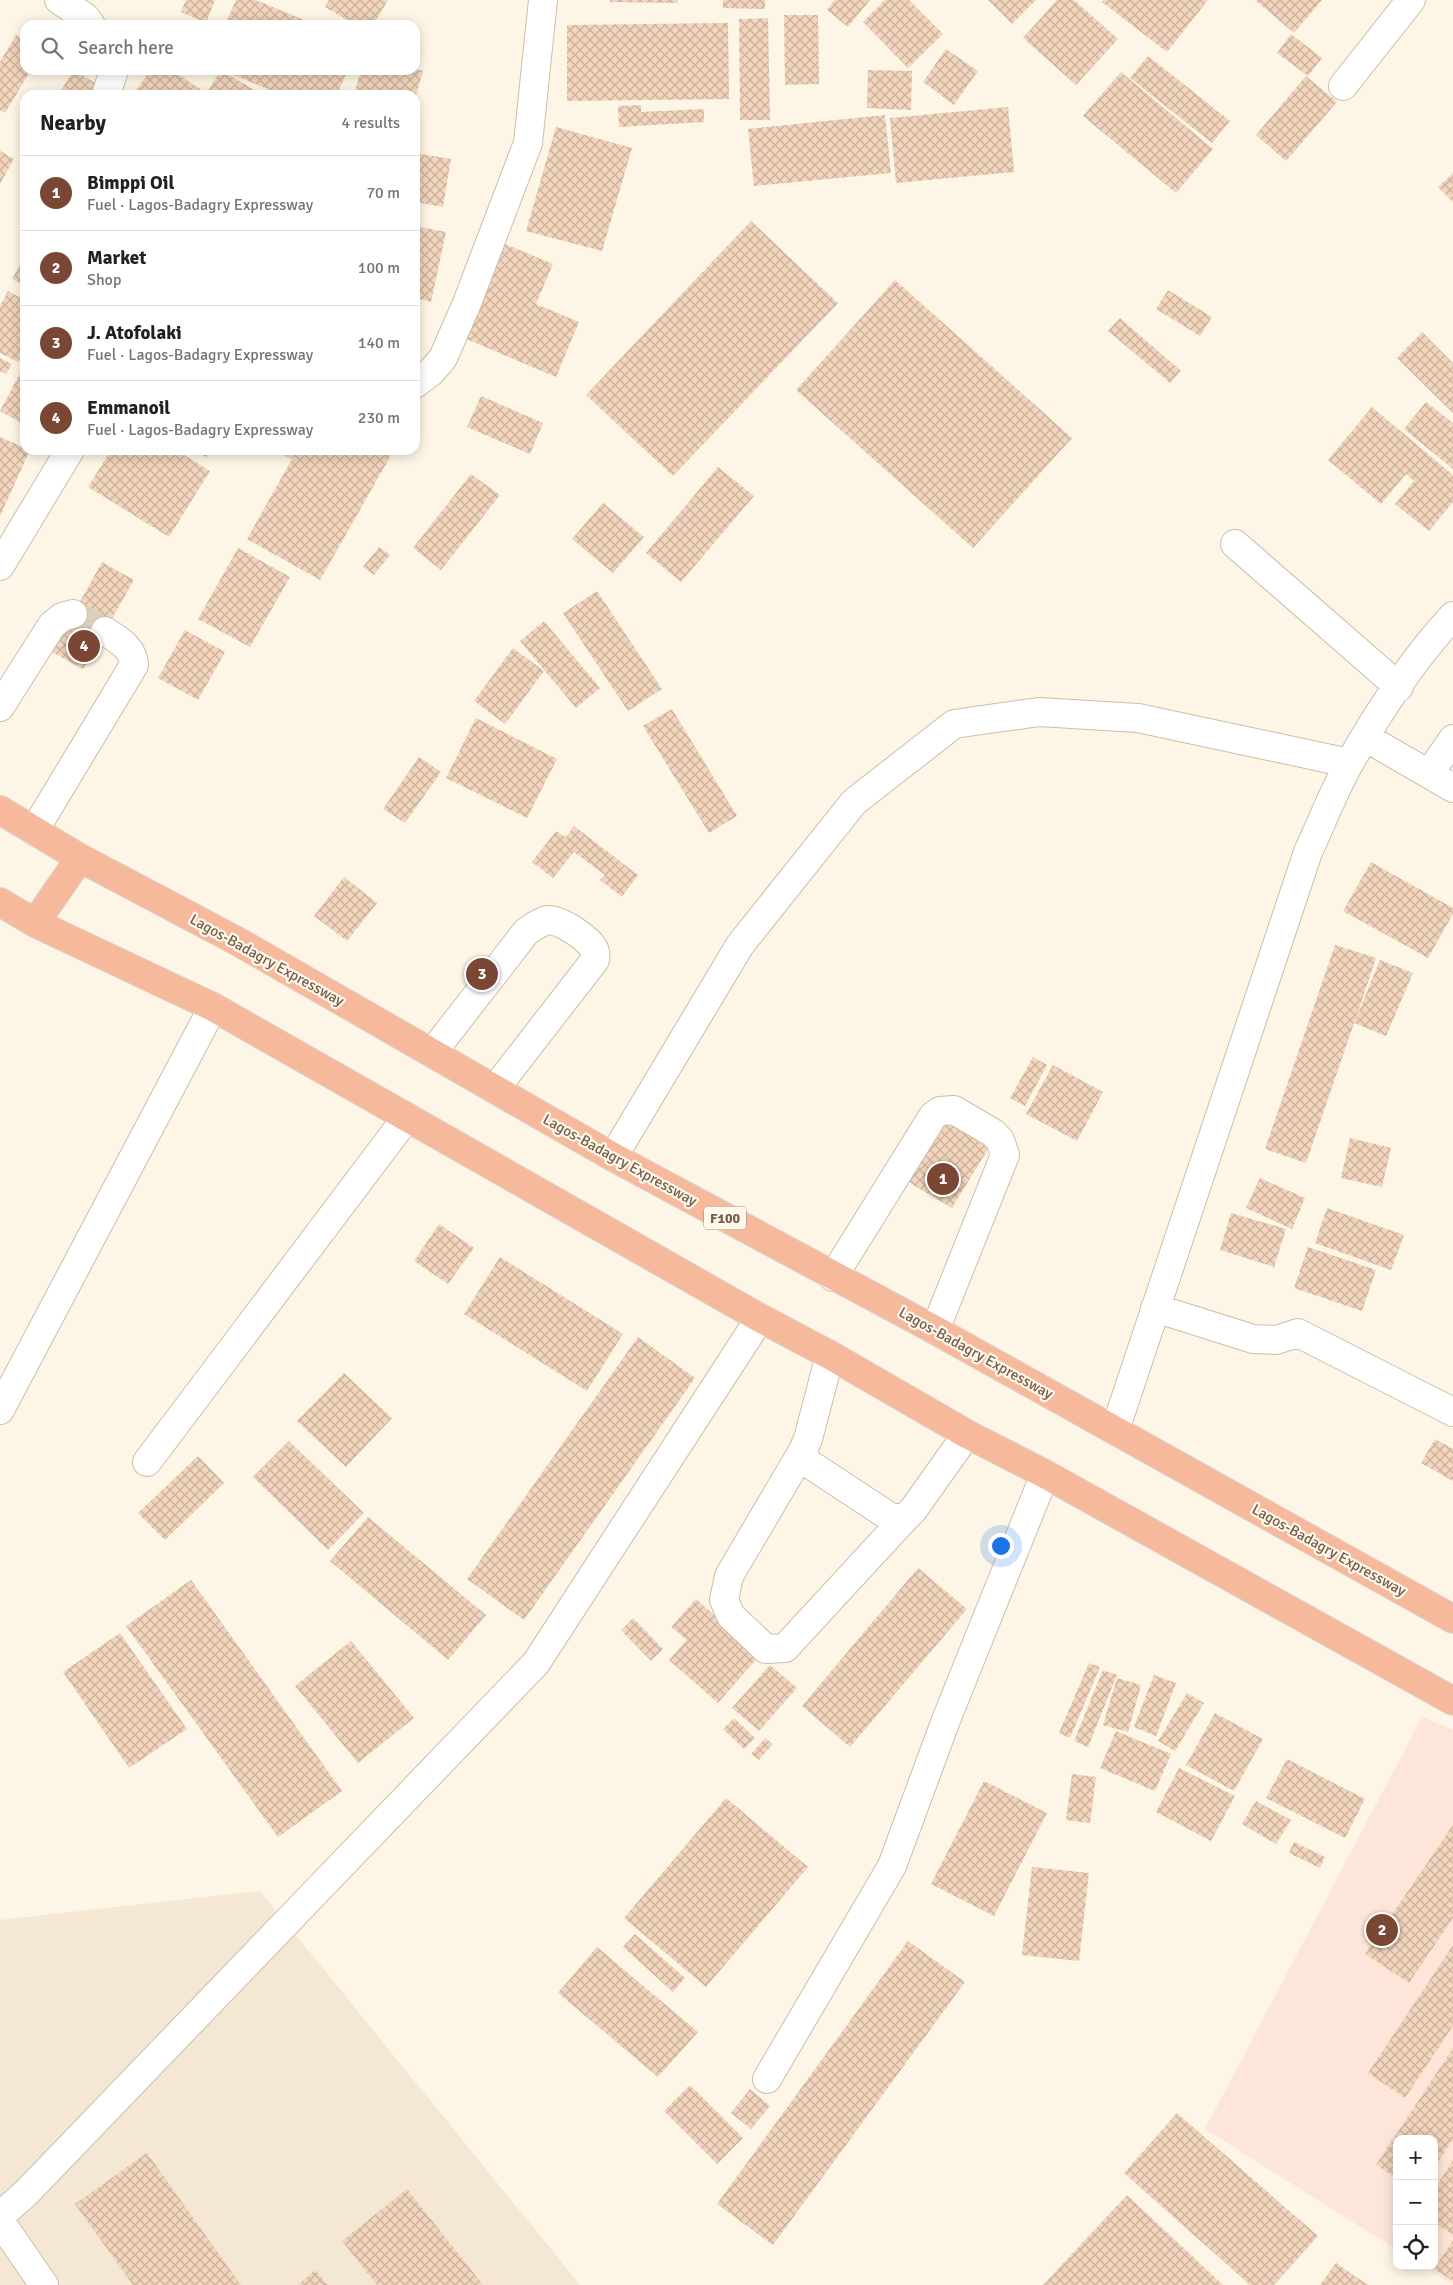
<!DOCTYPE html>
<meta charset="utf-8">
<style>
:root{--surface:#fff;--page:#f2f2f2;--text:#202124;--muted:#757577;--line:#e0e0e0;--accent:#7a4735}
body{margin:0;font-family:Signika,sans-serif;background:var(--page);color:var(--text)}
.controls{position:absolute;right:15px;bottom:15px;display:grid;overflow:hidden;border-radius:10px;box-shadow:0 2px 12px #0003}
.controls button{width:45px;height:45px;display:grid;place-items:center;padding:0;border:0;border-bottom:1px solid var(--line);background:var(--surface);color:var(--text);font:25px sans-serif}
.you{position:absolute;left:1000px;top:1545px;width:18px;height:18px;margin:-12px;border:4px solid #fff;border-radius:50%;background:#1a73e8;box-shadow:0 0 0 8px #1a73e833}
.badge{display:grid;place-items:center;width:32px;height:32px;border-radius:50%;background:var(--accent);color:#fff;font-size:16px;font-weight:700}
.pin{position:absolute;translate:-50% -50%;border:2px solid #fff;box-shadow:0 1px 5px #0006}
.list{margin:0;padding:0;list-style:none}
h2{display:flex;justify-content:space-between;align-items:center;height:65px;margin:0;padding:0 20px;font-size:21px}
h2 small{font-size:16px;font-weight:400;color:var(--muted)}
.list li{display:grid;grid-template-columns:32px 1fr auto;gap:15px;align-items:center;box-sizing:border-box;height:75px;padding:0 20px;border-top:1px solid var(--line)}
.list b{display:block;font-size:19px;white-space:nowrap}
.list p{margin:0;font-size:16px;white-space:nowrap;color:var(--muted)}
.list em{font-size:16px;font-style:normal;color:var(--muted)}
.icon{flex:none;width:28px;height:28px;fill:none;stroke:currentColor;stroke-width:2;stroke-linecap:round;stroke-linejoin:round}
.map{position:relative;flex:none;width:1453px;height:2285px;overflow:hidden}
.search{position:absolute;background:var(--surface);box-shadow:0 2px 12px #0003;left:20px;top:20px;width:400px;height:55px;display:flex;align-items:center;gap:12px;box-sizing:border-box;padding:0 18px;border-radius:15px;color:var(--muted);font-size:19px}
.panel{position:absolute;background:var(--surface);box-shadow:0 2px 12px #0003;left:20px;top:90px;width:400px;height:365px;border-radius:15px}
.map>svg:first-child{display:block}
</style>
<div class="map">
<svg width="1453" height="2285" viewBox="0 0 1453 2285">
<defs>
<pattern id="building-cross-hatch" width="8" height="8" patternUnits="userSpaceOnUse" patternTransform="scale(1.25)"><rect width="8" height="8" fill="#f2d5bc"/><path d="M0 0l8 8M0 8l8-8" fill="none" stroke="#c9b09b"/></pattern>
</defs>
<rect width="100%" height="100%" fill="#fdf5e5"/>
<path fill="#f4e7d3" d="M260,1891L580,2285H0V1920Z"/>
<path fill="#fde6d9" d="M1422,1717L1453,1730V2285L1422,2266H1434V2139H1397V2250L1205,2129Z"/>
<path fill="url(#building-cross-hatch)" d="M186,0H215L206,23L181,12Z
M236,0H256L316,25H225Z
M329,0H388L373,25H356L325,7Z
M610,0H678L677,3L610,2Z
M723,0H765V9L723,8Z
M835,0H870L848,27L827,10Z
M885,0H909L943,34L908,68L863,22Z
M988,0H1036L1012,24Z
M1057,0H1074L1118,39L1076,85L1023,38Z
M1103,0H1208L1167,52L1102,2Z
M1255,0H1322L1294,33Z
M784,15H818L819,84L785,85Z
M768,18L770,120H740L739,19Z
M728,23L729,99L567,101V25Z
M1291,34L1322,58L1308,76L1277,53Z
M16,35L25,40V70H31L5,113L0,110V62Z
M946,49L978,71L954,105L923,82Z
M1148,56L1230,121L1212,143L1130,78Z
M415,69L423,71L416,95H354L361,70Z
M74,70L105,89L102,95H58Z
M150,70H172L204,92L202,95H133Z
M221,70L256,91L254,95H212L207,92Z
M222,70H348L337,95H282Z
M868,70L912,71L911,110L867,108Z
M1121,72L1213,149L1176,193L1083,116Z
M1306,76L1337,102L1286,161L1256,135Z
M641,105V112L704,109V122L619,127L618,106Z
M1008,107L1014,172L896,183L890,118Z
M885,115L891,173L754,186L748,129Z
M556,127L632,148L602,251L526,231Z
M0,151L14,159L0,184Z
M415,153L451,159L443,207L415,202Z
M1453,173V202L1438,187Z
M751,221L838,303L673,476L586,395Z
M415,226L446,232L431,302L415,298Z
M505,244L553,264L536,304L579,322L556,377L464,338Z
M25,256V286L12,279Z
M895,280L1072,438L973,548L796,390Z
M1168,290L1212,317L1200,336L1156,309Z
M8,291L25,300V349L18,362L0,353V306Z
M1120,318L1181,371L1170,383L1108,331Z
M1422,332L1453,363V413L1397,358Z
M0,358L12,364L6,374L0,371Z
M25,364V425L0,411Z
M481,396L543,423L530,454L467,427Z
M1426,402L1453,423V469L1404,429Z
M1372,407L1453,475V502L1429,531L1395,504L1414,481L1406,474L1381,504L1328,460Z
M0,437L25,448V450H30L0,516Z
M111,450H176L210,471L169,537L88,487Z
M194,450H211L206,457Z
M276,450H296L291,459Z
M297,450H394L320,580L247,539Z
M718,467L754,496L681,582L646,553Z
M471,474L500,495L441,570L413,548Z
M603,503L644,537L613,573L572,539Z
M379,547L390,555L374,575L363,567Z
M238,548L290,577L250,647L198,619Z
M102,562L134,580L83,669L52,652Z
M597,591L662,689L628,711L563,613Z
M544,621L600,688L576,708L520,641Z
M185,630L225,652L198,700L158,678Z
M513,648L544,671L505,724L474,701Z
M672,709L737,816L709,833L643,726Z
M476,718L557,759L527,818L446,778Z
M419,757L441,772L405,823L383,809Z
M574,826L638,875L622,897L600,880L605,875L574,852L553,878L532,862L556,831L566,837Z
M1371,862L1453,908V914L1428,958L1343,911Z
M344,877L377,903L347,941L314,916Z
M1335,945L1376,958L1355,1021L1380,960L1413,973L1386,1036L1354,1023L1306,1163L1265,1149Z
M1033,1057L1047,1065L1025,1106L1010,1098Z
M1053,1065L1103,1092L1077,1141L1026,1114Z
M943,1116L991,1144L952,1208L905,1180Z
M1350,1138L1391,1148L1382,1187L1341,1178Z
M1260,1178L1305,1198L1292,1229L1246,1208Z
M1327,1208L1404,1235L1391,1270L1315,1243Z
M1231,1213L1286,1229L1274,1267L1220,1250Z
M439,1224L474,1248L448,1284L414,1261Z
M1308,1247L1376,1270L1362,1311L1294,1288Z
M500,1257L623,1334L587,1391L464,1314Z
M638,1337L695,1378L524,1620L467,1579Z
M344,1373L392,1418L346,1467L297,1421Z
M1435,1439L1453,1449V1481L1421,1463Z
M289,1441L364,1513L328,1550L253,1477Z
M198,1456L224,1483L165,1540L138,1513Z
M368,1517L486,1615L448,1660L330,1561Z
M918,1568L967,1609L850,1747L802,1706Z
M191,1580L342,1791L278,1837L126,1626Z
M696,1599L760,1655L718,1703L669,1660L687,1640L671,1627Z
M633,1618L663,1649L651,1661L621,1630Z
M120,1633L187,1729L129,1768L63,1672Z
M351,1641L414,1718L358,1763L295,1686Z
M1089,1663L1100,1667L1070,1738L1059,1733Z
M770,1665L797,1688L759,1731L732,1708Z
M1103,1670L1117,1675L1088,1747L1074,1741Z
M1154,1675L1176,1683L1156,1736L1134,1727Z
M1117,1678L1141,1685L1128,1732L1103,1725Z
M1187,1693L1204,1703L1175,1751L1158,1741Z
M1215,1713L1263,1739L1234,1791L1186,1765Z
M734,1718L755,1738L744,1749L723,1729Z
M1116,1731L1171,1754L1155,1791L1100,1768Z
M765,1738L773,1744L759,1760L751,1754Z
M1287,1759L1365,1799L1345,1838L1266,1798Z
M1179,1768L1235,1796L1211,1841L1156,1812Z
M1072,1774L1096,1777L1090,1823L1066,1820Z
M984,1781L1047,1813L994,1916L931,1884Z
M726,1798L808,1867L706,1987L624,1918Z
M1256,1801L1291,1820L1276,1844L1242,1824Z
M1453,1825V1918L1409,1983L1365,1954Z
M1294,1842L1325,1857L1320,1868L1289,1853Z
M1032,1867L1089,1873L1079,1961L1022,1955Z
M635,1934L685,1978L673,1992L623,1947Z
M908,1941L965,1982L773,2245L717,2204Z
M1453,1945V2026L1405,2098L1368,2073Z
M597,1947L698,2032L658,2077L558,1993Z
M1453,2048V2139L1434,2168V2139H1397V2179L1376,2165Z
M690,2085L743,2138L717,2164L664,2111Z
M750,2089L770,2106L751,2129L731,2113Z
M1177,2113L1318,2236L1274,2285H1250L1124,2173Z
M147,2153L241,2285H133L75,2204Z
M1453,2160V2235L1434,2223V2190Z
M407,2189L483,2285H377L342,2241Z
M1127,2195L1223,2285H1043Z
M1453,2240V2281L1434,2269Z
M1336,2263L1368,2285H1320Z
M315,2270L328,2285H298Z"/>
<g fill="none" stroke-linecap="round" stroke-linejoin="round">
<path stroke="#dbcfbe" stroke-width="28" stroke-dasharray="28 14" stroke-linecap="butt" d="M73,614L105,631"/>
<g stroke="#cebdab" stroke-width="30">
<path id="minor" d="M59,0L85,17L91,25
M1343,86L1411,0
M106,95L114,70
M415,384L431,372L443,358L467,303L528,143L543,0
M1235,544L1399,687
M0,566L70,450
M0,707L52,625L62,617L73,614
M1365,737L1453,788
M1429,774L1453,739
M34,831L134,665C133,647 118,640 105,631
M432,1053L526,932C533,927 539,922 548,920C559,919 593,940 595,952C596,955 595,958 595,960L495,1089
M613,1157L740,945L854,802L954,724L1039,712L1138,718L1349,763
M833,1277L933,1116L940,1111L954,1110L993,1133L1000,1140L1005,1155L935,1330
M1155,1308L1253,1339L1276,1340L1298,1333L1453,1412
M830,1355L808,1439L802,1452L808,1463L890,1517L904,1519L913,1510L967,1434
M0,1410L213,1007
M1115,1430L1308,852C1322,822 1334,790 1350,762C1379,711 1413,659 1453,616
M802,1452L729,1576L724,1600L731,1616L766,1649L785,1648L904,1519
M147,1462L407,1117
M767,2079L892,1866L946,1720L1045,1474
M0,2216L26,2193L536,1663L760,1318
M0,2221L44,2285"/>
</g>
<g stroke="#dbd5d0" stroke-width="30">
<path id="highway" d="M0,810L80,858L237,941L613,1157L935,1330L1453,1619
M0,902L35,923L213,1007L760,1318L830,1355L967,1434L1045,1474L1453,1701
M35,923L80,858"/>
</g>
<use href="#minor" stroke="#fff" stroke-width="28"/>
<use href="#highway" stroke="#f7b99b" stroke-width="28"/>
</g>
<g text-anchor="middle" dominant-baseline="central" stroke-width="4.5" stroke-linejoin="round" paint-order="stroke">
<rect fill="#fff9ec" stroke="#9f8b7b" stroke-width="1" x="704" y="1206.5" width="42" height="23" rx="4"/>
<g font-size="14" font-weight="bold" fill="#765c4a">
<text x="725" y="1218">F100</text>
</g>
<g font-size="15" fill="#765c4a" stroke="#fff9ec">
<text transform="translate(267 960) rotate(29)">Lagos-Badagry Expressway</text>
<text transform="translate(620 1160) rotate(29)">Lagos-Badagry Expressway</text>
<text transform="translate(976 1353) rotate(29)">Lagos-Badagry Expressway</text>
<text transform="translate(1329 1550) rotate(29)">Lagos-Badagry Expressway</text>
</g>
</g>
</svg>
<div class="controls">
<button>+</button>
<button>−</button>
<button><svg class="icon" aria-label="locate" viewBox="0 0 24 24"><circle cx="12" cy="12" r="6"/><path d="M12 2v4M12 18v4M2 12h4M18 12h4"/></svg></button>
</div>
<div class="you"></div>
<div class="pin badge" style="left:943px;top:1179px">1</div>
<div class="pin badge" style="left:1382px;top:1930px">2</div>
<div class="pin badge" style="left:482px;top:974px">3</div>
<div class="pin badge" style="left:84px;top:646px">4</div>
<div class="search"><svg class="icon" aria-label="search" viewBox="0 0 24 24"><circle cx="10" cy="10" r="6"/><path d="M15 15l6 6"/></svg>Search here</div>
<section class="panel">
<h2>Nearby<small>4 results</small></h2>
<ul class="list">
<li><span class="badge">1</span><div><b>Bimppi Oil</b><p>Fuel · Lagos-Badagry Expressway</p></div><em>70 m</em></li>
<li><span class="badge">2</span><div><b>Market</b><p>Shop</p></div><em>100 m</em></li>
<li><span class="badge">3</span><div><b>J. Atofolaki</b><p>Fuel · Lagos-Badagry Expressway</p></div><em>140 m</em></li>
<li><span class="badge">4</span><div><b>Emmanoil</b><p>Fuel · Lagos-Badagry Expressway</p></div><em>230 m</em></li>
</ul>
</section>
</div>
